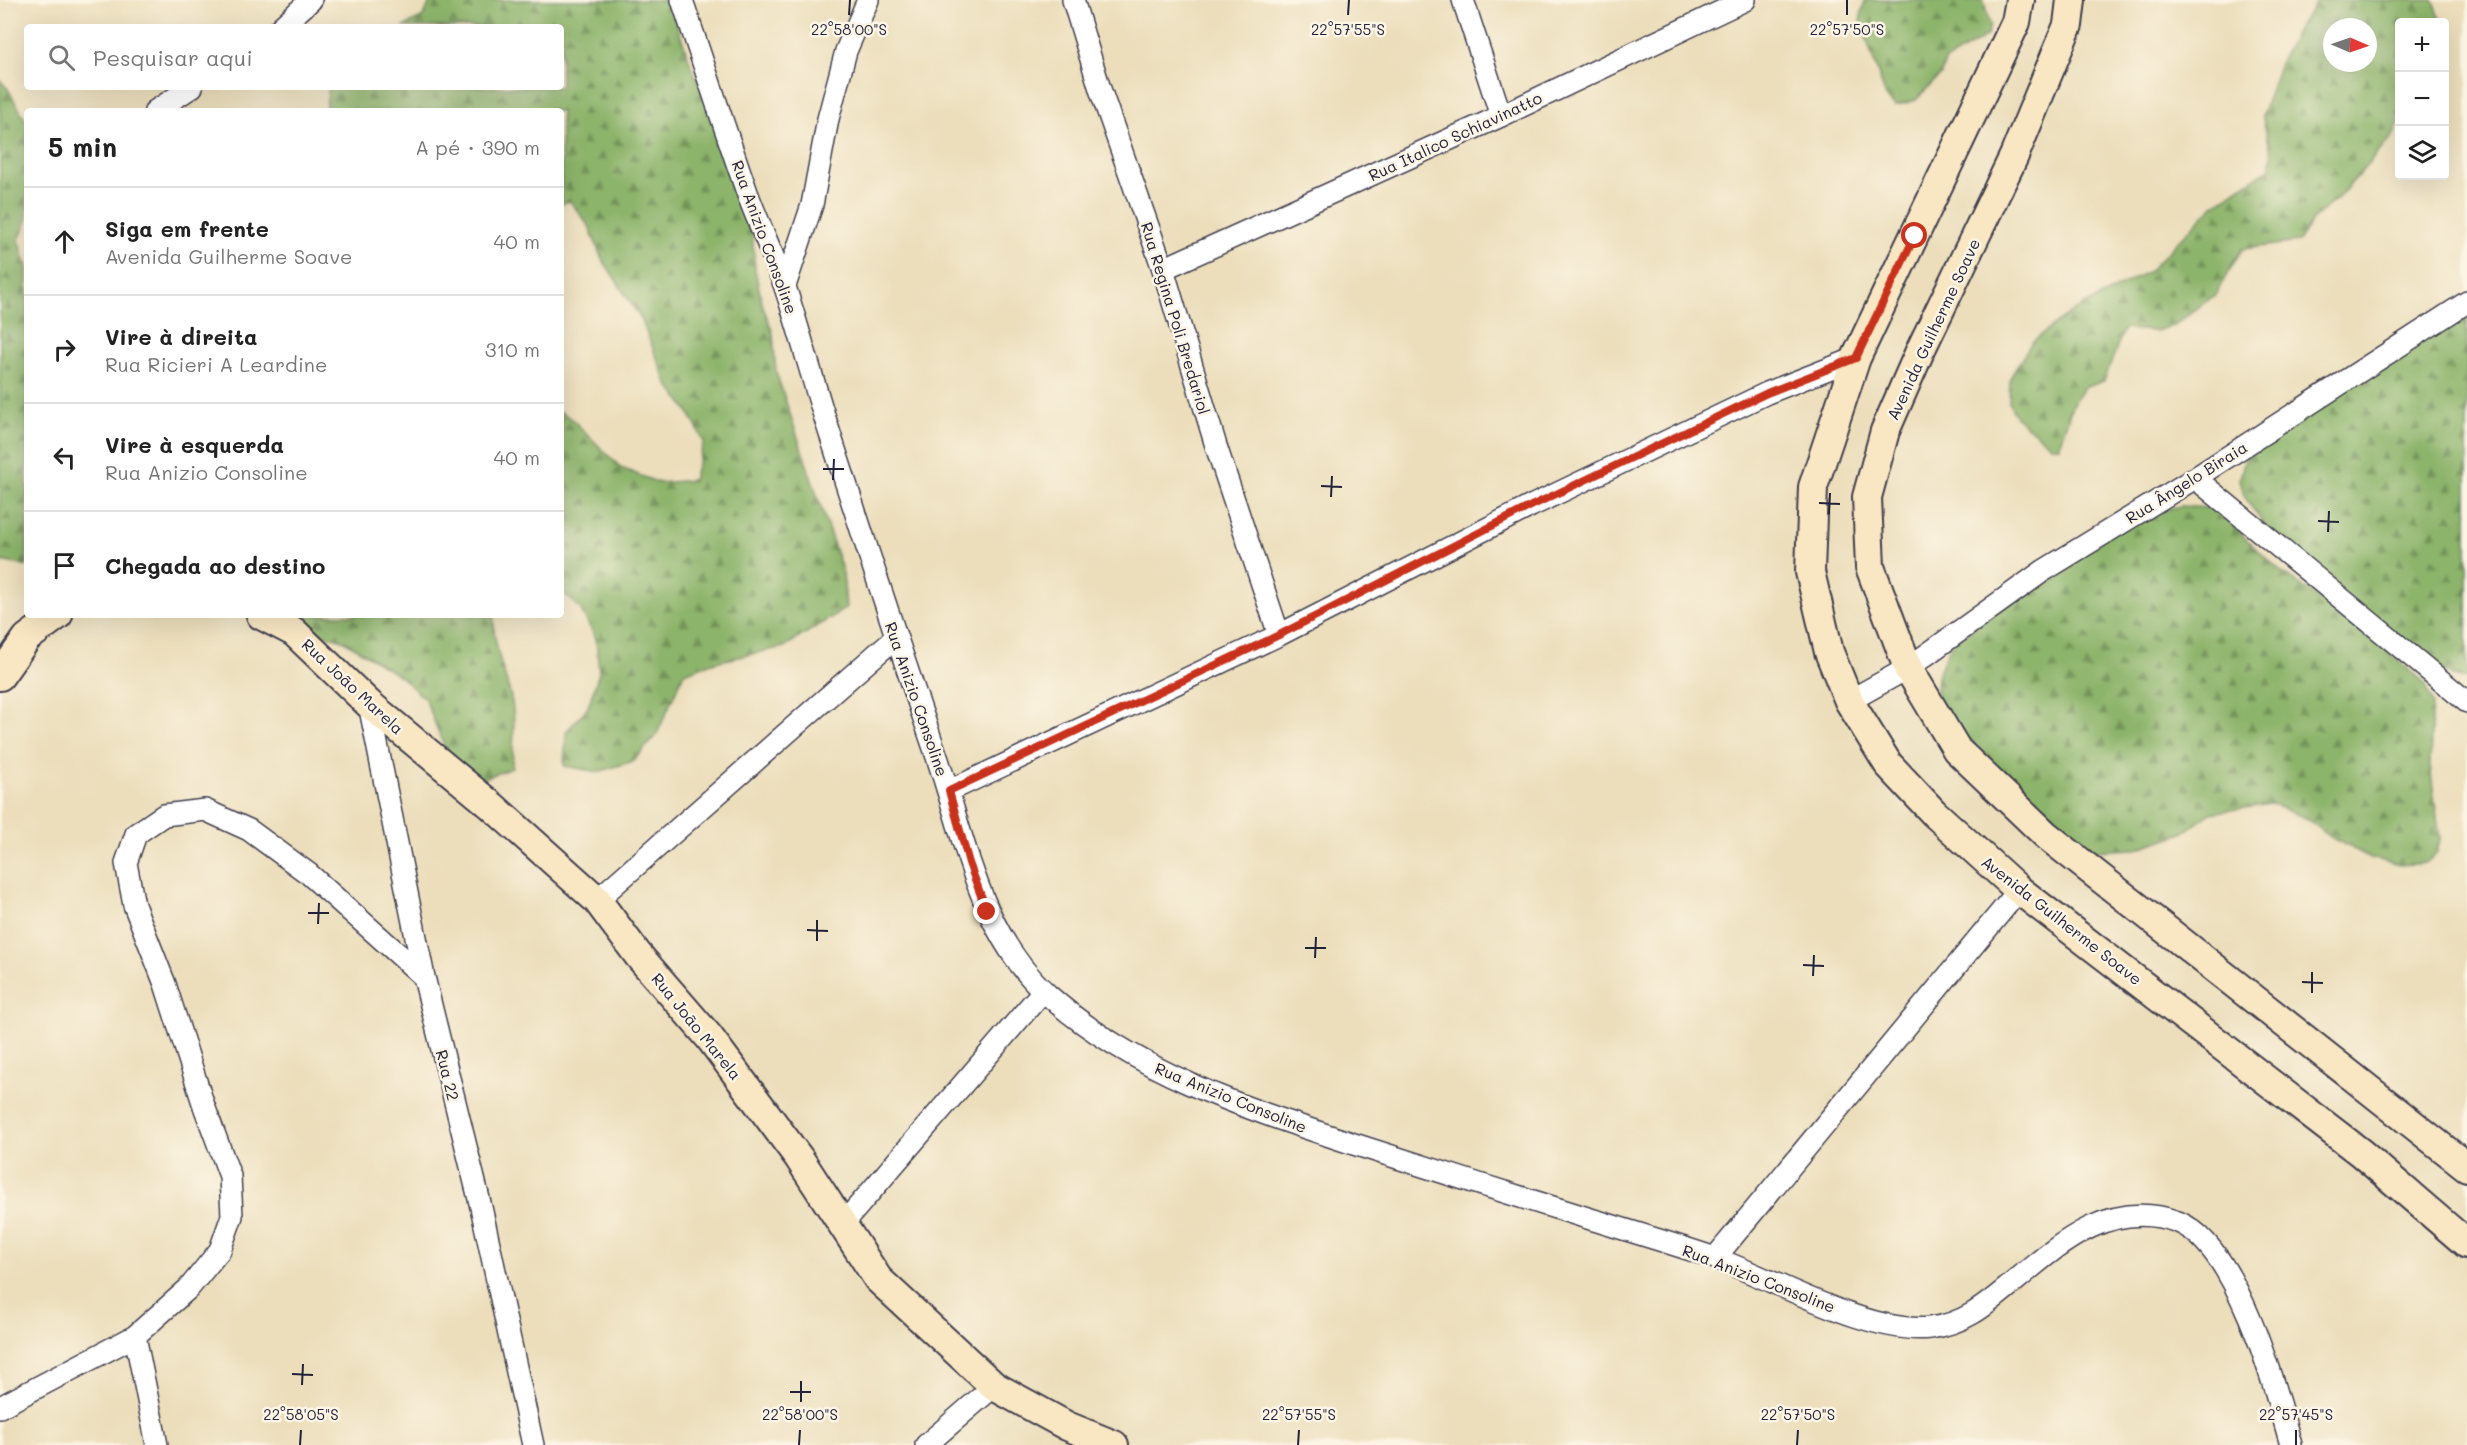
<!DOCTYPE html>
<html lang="pt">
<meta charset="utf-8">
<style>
:root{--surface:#fff;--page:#f6f6f6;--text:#222;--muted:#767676;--line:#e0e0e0}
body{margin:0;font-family:Mali,sans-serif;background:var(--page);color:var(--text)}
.controls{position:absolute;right:18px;top:18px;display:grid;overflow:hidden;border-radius:6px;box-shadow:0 6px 24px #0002}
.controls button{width:54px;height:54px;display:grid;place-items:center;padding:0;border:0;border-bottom:2px solid var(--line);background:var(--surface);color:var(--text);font:30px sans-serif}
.compass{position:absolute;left:2323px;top:18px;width:54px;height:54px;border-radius:50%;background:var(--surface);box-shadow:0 6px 24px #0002;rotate:92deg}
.stop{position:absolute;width:18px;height:18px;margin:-14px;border:4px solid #c8321e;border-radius:50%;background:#fff}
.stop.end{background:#c8321e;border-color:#fff;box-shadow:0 2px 6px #0008}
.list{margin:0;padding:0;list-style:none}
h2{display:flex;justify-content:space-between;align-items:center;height:78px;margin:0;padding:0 24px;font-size:26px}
h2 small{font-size:20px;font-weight:400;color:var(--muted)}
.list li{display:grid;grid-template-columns:39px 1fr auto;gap:18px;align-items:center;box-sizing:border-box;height:108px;padding:0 24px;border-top:2px solid var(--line)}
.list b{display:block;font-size:22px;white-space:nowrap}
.list p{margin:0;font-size:20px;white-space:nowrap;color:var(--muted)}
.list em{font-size:20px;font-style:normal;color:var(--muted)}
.icon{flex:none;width:33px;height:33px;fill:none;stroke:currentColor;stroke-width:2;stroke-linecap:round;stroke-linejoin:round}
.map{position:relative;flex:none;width:2467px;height:1445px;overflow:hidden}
.search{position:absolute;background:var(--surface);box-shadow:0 6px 24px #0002;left:24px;top:24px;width:540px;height:66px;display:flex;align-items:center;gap:15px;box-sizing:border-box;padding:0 21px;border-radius:6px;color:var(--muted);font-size:22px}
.panel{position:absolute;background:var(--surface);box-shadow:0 6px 24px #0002;left:24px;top:108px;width:540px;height:510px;border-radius:6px}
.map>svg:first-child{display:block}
</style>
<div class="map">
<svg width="2467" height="1445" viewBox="0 0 2467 1445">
<defs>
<pattern id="forest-firs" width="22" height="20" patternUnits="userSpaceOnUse" patternTransform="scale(1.5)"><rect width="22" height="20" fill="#8cb46a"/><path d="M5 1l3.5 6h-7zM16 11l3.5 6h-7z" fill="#729258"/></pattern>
</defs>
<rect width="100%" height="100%" fill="#fcf5e5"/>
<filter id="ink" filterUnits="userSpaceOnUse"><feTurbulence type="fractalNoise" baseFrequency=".0167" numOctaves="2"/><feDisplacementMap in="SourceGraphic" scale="12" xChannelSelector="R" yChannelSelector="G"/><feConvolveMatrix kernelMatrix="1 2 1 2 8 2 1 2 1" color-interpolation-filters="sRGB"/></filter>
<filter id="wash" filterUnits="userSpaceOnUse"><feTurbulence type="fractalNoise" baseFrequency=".008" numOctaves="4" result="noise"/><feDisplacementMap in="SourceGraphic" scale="24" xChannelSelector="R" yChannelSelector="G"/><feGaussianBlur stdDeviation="1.35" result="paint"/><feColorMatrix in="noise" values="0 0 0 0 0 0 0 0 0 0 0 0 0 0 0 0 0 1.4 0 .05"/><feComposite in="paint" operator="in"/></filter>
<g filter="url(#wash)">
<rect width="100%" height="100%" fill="#ecdebb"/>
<path fill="url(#forest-firs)" stroke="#576b52" stroke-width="1.5" fill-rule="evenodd" d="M431,0H667L669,2L692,68L707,99L752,230L755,269L762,303L773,334L776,372L843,573L846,608L784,647L715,662L684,673L656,736L633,761L598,772L564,766L566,732L588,707L599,673L596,639L580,608L561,591V412L572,419L621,468L659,483L693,480L704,442L688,411L668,385L641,319L601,257L589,226L569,200L561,205V111H325L329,87H561V27H403L423,17Z
M1865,0H1983L1990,25L1987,36L1945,61L1941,74L1916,100L1895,106L1886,97L1860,20Z
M2318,0H2433L2442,22H2400L2399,124L2393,136L2339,197L2312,220L2298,242L2242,249L2215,295L2173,326L2156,331L2124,329L2104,381L2083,388L2073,403L2059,446H2051L2016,417L2009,403L2010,378L2032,342L2070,313L2149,271L2215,204L2269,169L2272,155L2262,115L2281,60L2298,28ZM2332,27H2368V63H2332Z
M2444,29L2446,33L2451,69L2445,68Z
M0,80L8,89L27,123V220L19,240L27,267V566L0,561Z
M2467,303V679L2453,676L2401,643L2275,541L2244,496L2240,479L2245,458L2255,446L2297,426L2319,397Z
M2181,506L2210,508L2229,516L2244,537L2280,571L2357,625L2426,685L2432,704L2430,766L2440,839L2437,852L2427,863L2400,865L2371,858L2332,838L2306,818L2270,804L2211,813L2183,833L2136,849L2092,851L2053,836L1936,705L1937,676L1952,643L2127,517Z
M306,615H494C492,644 504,670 511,697C516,720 513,745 512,768L482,779L452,765L425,699L401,677L343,640L308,630Z"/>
</g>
<g filter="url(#ink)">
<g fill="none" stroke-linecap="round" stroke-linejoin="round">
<g stroke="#403e4e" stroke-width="24">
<path id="street" d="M682,0C704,65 725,130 748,195C760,227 775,258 786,290C802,339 815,389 831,437C865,543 900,649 936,754C965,838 979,933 1048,995C1135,1073 1248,1109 1357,1145C1431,1169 1504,1192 1578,1215C1622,1229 1668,1242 1712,1257C1772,1278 1868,1335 1930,1328C1963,1324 1984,1307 2008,1287C2057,1246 2109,1197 2178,1222C2237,1245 2275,1387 2291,1445
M1073,0L1100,89L1163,269L1216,446L1279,635
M1463,0L1501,116
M281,27L311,0
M155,111L192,87
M1163,269L1501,116L1745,0
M785,286L812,205L828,119L846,51L868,0
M2195,478L2467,702
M1849,701L1908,668L2043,571L2195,478L2467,302
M369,704L424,977L481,1207L533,1445
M949,791L1279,635L1531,506L1767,393L1856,358
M597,900L896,637
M842,1225L1043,991
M1715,1258L2019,890
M135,1336L157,1445
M0,1407L135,1336L189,1288L220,1250L232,1216L230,1176L204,1106L165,984L134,905L126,863L136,834L164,815L205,810L249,830L309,874L424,977
M926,1445L994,1386"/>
</g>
<g stroke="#403e4e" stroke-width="32">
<path id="secondary" d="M2020,0L2016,22L1856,358L1813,487L1810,572L1829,652L1849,701L1888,764L1934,813L2019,890L2361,1153L2467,1244
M2071,0L2068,25L2014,156L1920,351L1885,431L1867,497L1870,567L1908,668L1957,750L2046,835L2467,1167
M261,615L294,632L369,704L492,806L597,900L638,955L709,1037L799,1158L878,1279L994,1386L1067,1426L1114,1445
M0,676L27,638L58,615"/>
</g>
<use href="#street" stroke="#fff" stroke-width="21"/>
<use href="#secondary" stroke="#f9e7c3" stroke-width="28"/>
</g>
</g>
<g fill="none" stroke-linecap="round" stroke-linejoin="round" filter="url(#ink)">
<path stroke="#c8321e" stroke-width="8" d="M987,912L969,863L949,791L1279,635L1531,506L1767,393L1856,358L1915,236"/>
</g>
<path fill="none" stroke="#22223b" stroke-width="2" d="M849,15L850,0M1348,15L1349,0M1847,15V0M823,469H844M833,480L834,459M1321,486L1342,487M1331,497L1332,476M1819,503L1840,504M1829,514L1830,493M2318,521L2339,522M2328,532L2329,511M308,913H329M318,924L319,903M807,930L828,931M817,941V920M1305,948H1326M1315,958L1316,937M1803,965L1824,966M1813,976L1814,955M2302,982L2323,983M2312,993V972M292,1374L313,1375M302,1385L303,1364M790,1392H811M801,1402V1381M300,1445L301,1430M799,1445L800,1430M1298,1445L1299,1430M1797,1445L1798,1430M2296,1445V1430"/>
<g text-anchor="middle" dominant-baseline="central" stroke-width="5" stroke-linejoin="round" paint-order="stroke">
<g font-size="16" fill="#22223b" stroke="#fcf5e5">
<text transform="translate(1455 136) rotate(-25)">Rua Italico Schiavinatto</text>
<text transform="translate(765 237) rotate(70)">Rua Anizio Consoline</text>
<text transform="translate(1176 318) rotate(73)">Rua Regina Poli Bredariol</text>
<text transform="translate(1933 329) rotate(-65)">Avenida Guilherme Soave</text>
<text transform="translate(2186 482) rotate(-32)">Rua Ângelo Biraia</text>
<text transform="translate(353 686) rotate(43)">Rua João Marela</text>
<text transform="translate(917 699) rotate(71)">Rua Anizio Consoline</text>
<text transform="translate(2062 920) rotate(38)">Avenida Guilherme Soave</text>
<text transform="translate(697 1026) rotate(51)">Rua João Marela</text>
<text transform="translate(448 1075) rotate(76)">Rua 22</text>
<text transform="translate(1231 1097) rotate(22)">Rua Anizio Consoline</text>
<text transform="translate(1759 1278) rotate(21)">Rua Anizio Consoline</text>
</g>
</g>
<g font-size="15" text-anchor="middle" fill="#22223b" stroke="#fcf5e5" stroke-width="5" stroke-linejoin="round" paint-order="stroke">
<text x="849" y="35">22°58'00"S</text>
<text x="1348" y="35">22°57'55"S</text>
<text x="1847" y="35">22°57'50"S</text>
<text x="301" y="1420">22°58'05"S</text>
<text x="800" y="1420">22°58'00"S</text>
<text x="1299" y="1420">22°57'55"S</text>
<text x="1798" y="1420">22°57'50"S</text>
<text x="2296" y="1420">22°57'45"S</text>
</g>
</svg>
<div class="controls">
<button>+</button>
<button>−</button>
<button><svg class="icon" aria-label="layers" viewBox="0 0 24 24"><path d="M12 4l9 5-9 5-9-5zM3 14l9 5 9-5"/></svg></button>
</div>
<svg class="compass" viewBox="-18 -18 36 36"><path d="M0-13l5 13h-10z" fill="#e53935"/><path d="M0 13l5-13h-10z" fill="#767676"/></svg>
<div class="stop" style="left:1915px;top:236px"></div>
<div class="stop end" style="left:987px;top:912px"></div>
<div class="search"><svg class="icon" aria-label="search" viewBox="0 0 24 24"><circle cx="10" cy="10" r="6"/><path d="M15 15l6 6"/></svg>Pesquisar aqui</div>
<section class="panel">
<h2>5 min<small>A pé · 390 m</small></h2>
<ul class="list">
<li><svg class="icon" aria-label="ahead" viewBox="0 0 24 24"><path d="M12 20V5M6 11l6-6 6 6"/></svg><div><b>Siga em frente</b><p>Avenida Guilherme Soave</p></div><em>40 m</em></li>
<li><svg class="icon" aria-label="right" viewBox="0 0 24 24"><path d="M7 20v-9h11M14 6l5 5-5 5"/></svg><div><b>Vire à direita</b><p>Rua Ricieri A Leardine</p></div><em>310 m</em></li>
<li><svg class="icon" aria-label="left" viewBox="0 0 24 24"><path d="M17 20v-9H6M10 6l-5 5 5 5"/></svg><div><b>Vire à esquerda</b><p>Rua Anizio Consoline</p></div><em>40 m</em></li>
<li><svg class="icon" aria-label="arrive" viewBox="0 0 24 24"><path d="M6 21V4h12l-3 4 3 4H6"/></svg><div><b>Chegada ao destino</b></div></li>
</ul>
</section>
</div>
